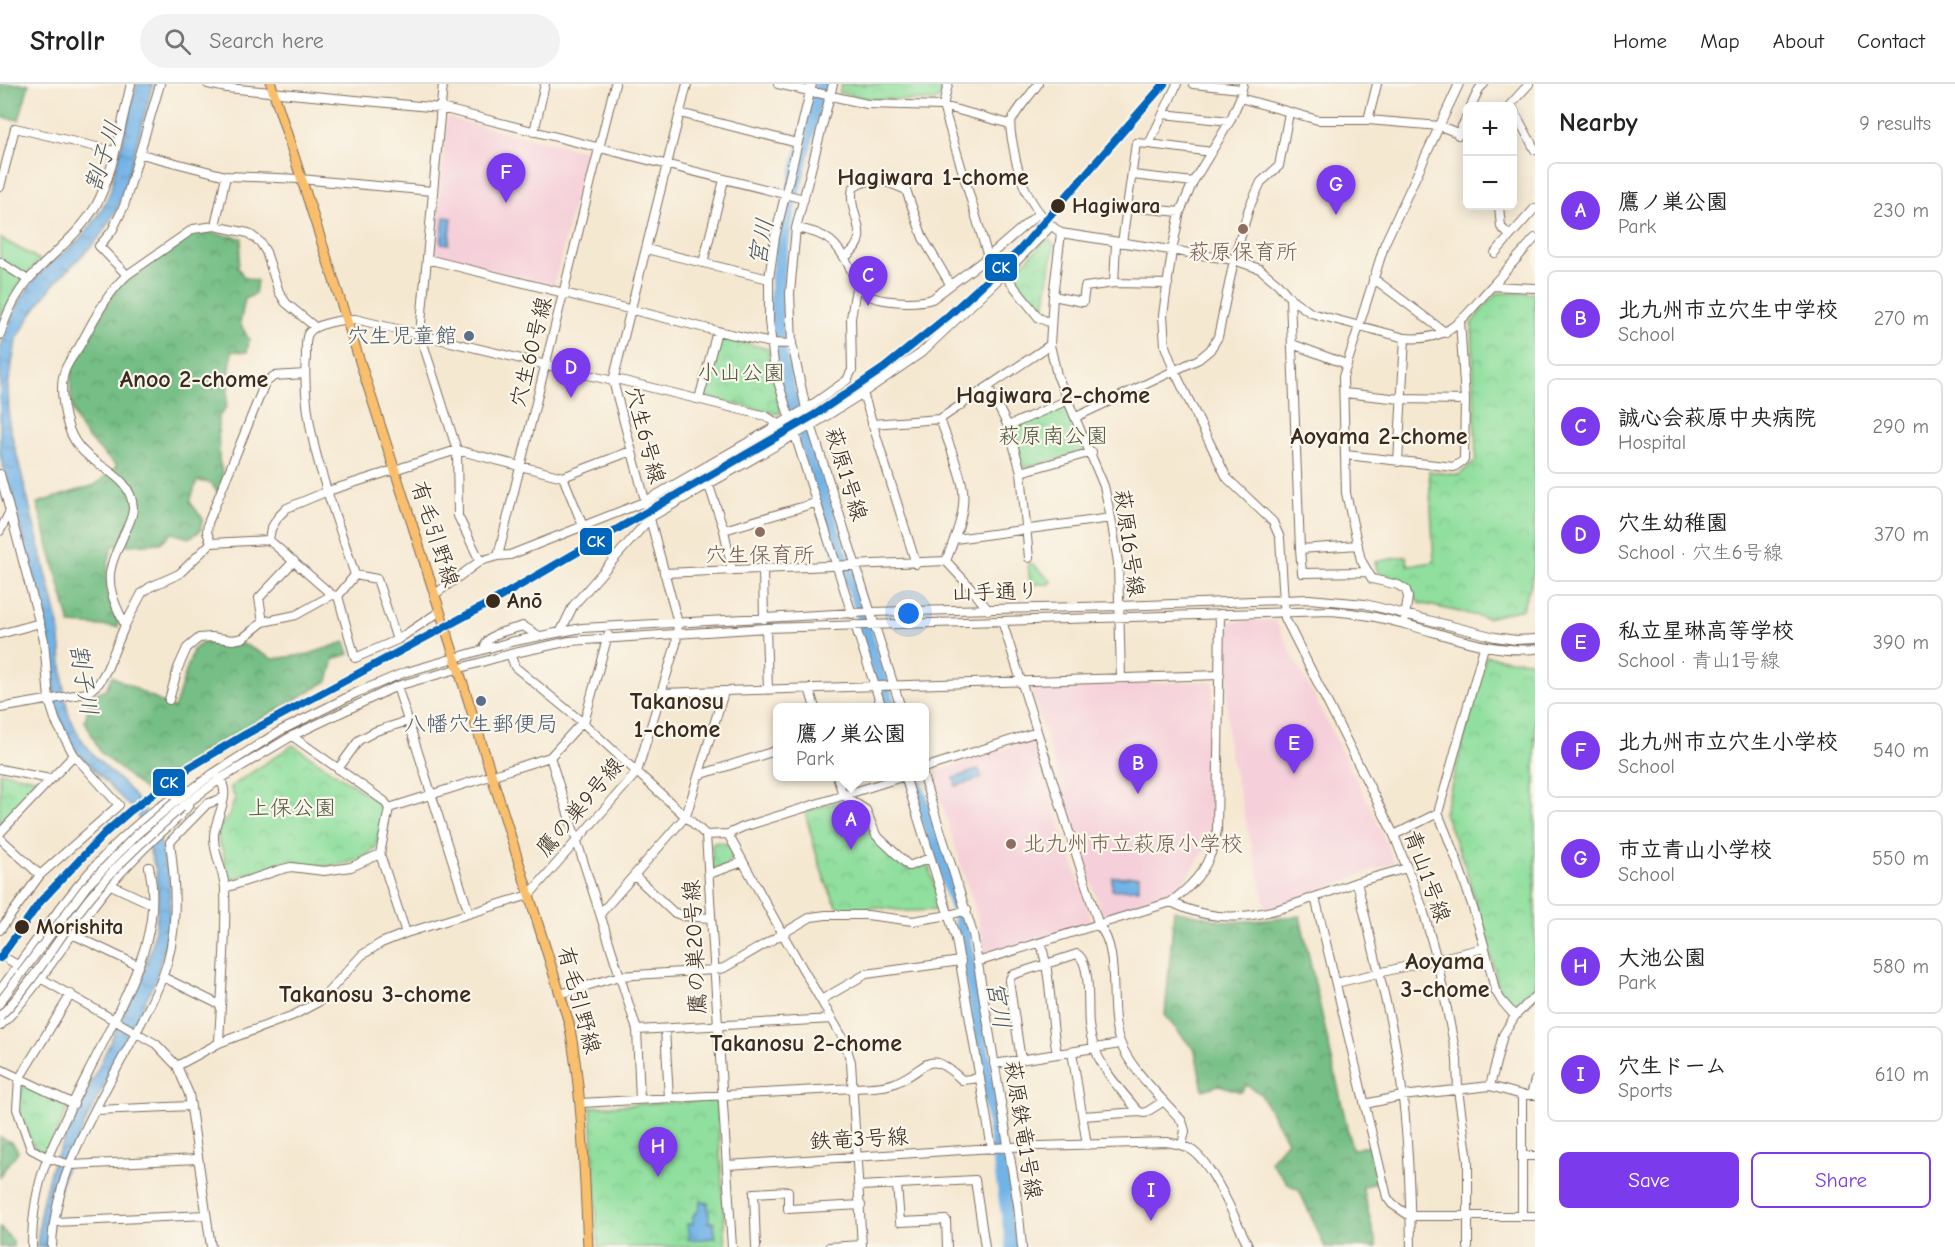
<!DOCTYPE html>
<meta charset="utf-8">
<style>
:root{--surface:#fff;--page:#f2f2f2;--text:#222;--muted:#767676;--line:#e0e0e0;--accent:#7c3aed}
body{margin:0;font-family:"Comic Neue","Klee One",sans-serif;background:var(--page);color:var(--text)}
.controls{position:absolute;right:18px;top:18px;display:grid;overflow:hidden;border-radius:9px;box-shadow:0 3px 15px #0003}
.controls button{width:54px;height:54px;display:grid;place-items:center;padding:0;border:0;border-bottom:2px solid var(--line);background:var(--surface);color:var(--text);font:30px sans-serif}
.you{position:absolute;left:909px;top:530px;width:21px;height:21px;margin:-15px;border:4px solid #fff;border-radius:50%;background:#1a73e8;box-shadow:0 0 0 9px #1a73e833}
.badge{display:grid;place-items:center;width:39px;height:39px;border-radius:50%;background:var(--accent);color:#fff;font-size:20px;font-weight:700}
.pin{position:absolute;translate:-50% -50px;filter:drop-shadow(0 2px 3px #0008)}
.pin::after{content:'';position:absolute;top:32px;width:21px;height:18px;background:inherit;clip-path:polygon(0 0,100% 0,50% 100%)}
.popup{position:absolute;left:773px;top:619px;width:156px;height:78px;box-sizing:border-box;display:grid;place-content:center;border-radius:9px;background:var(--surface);filter:drop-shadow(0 2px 4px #0005);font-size:20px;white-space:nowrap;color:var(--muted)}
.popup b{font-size:22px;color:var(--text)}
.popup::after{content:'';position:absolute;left:50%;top:100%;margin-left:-12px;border:12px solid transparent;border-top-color:var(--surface)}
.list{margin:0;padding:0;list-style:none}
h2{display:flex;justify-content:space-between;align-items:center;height:78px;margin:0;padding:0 24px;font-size:26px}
h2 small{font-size:20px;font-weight:400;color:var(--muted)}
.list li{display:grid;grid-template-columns:39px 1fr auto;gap:18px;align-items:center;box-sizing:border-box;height:96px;margin:0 12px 12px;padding:0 12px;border:2px solid var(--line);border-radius:9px}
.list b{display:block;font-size:22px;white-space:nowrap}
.list p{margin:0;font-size:20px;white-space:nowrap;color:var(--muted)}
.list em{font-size:20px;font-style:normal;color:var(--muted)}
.actions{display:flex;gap:12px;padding:18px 24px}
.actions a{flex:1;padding:14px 0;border:2px solid var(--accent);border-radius:9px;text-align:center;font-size:21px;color:var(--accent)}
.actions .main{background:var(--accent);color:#fff}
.icon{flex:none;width:33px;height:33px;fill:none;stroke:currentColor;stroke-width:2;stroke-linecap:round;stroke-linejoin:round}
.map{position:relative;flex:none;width:1535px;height:1163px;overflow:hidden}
header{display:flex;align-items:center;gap:36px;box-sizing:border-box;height:84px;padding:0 30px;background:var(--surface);border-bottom:2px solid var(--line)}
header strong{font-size:28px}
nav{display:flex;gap:33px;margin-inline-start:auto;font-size:21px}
.search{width:420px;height:54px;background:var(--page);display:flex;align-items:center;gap:15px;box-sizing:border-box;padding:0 21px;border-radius:33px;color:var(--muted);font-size:22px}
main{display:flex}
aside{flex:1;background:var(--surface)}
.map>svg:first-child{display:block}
</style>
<header>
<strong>Strollr</strong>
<div class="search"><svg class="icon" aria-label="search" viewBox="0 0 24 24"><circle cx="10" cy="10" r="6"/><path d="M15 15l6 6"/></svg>Search here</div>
<nav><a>Home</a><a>Map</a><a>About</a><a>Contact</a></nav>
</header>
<main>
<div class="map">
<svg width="1535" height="1163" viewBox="0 0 1535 1163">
<defs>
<pattern id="forest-crowns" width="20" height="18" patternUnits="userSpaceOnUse" patternTransform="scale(1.5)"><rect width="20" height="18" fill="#74be85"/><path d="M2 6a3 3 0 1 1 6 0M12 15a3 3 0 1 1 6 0" fill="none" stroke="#609b6c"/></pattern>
<pattern id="park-crowns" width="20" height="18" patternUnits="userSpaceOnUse" patternTransform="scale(1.5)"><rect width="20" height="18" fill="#90df9e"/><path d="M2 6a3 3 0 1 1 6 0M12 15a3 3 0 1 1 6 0" fill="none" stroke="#7dc088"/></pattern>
<pattern id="water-ripples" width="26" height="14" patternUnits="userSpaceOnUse" patternTransform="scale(1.5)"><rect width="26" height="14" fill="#72b3e7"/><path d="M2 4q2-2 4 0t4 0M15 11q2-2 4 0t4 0" fill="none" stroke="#5f92bb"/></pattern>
</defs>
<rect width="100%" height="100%" fill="#fbf7ec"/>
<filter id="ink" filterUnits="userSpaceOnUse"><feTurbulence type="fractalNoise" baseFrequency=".0167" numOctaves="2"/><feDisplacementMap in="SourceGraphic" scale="12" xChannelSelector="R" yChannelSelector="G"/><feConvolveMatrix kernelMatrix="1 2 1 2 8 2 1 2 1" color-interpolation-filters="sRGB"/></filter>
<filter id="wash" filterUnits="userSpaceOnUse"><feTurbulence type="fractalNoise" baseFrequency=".008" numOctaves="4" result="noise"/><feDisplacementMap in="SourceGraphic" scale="24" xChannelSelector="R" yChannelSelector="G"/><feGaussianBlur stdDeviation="1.35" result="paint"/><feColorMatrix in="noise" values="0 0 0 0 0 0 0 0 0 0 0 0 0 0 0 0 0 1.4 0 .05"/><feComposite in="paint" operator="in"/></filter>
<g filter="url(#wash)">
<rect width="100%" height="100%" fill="#f5e8d1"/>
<path fill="#f5cfd9" d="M447,34L586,67L554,201L434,171Z
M1275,536L1369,720L1394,778L1293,817L1266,824L1228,661L1226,538Z
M1213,597L1212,733L1208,762L1182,800L1161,815L1103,834L1030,604Z
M1033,656L1092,838L985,871L978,835L932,688Z"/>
<path fill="#90df9e" stroke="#66845e" stroke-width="1.5" d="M0,154L40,176C22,194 9,214 0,238Z"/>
<path fill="url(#forest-crowns)" stroke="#587452" stroke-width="1.5" d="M0,0H29L19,36L0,33Z
M194,146L242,154L238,184L244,193L257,197L255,210L245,215L240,239L249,256L247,268L232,267L226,323L218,334L219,376L225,399L218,409L211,399L197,397L190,418L203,435L200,447L189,454L172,449L160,459L112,462C108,480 103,498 110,515C113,525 119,532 118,543L70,540L37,419L95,401L117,382C104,370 87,356 78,340C69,322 69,294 74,275L119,201Z
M210,557L224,562L243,560L273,575L309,570L345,558L349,570L334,575L328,597L204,667L146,707L100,668L85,637L91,612L106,605L112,592L174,625L193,566L202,559Z
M1174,826L1228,838L1266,836L1300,832L1352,1066L1372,1060L1380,1097L1362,1103L1377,1163H1325L1299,1106L1288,1100L1270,1077L1287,1057L1260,1009L1246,1001L1241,1008L1219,1001L1203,1006L1195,967L1165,932Z
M0,1053L13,1059L18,1067C13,1076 3,1084 0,1094Z
M0,1143L13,1157V1163H0Z"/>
<path fill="url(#park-crowns)" stroke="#66845e" stroke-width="1.5" d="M842,0H943L940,13L935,17L873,15L839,9Z
M1050,156L1054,161L1043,231L1029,210L1012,191L1045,157Z
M1499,209H1535V478L1531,500L1522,525L1487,534L1419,519C1403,495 1408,497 1378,489L1375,478L1406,472L1409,482L1434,478L1429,387L1459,391L1476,376L1472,238L1490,216Z
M721,252L768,265L781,328L779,330L705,313L704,311L717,254Z
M1067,321L1084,368L1023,384L1011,344Z
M1028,480H1033L1052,498L1049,500H1030Z
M1486,572L1510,576L1535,577V908L1514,925L1498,903L1494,884L1465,782L1444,729Z
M293,661L381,720C385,730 382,736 380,747C378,754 378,763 371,768C353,783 311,786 291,777L228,796L223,767L218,756V745L229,732L235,714L230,703Z
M0,688L40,695L41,698L0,742Z
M843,716L845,721L862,726L872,752L907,785L928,780L942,826L906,827L875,823L863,826L839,825C821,797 814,759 805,728Z
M723,758L733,765L735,775L729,777L726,782L712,786V759Z
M26,1001L67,1021L68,1024L48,1067L45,1068L35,1064L33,1061L20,1029L22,1002Z
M713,1016L717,1018L726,1163H598L591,1023Z"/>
<path fill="url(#water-ripples)" stroke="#566e82" stroke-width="1.5" d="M137,0H153L126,99L116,127L98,155L53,201L32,229L16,257L8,302L9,340L59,541L64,607L68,629L79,652L95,673L126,702L145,726L162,762L169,788L170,817L169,845L156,895L71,1068C59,1100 52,1129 49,1163H37L41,1124L51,1084L142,891L152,862L157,832L158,813L156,786L137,730L76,667L67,653L56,624L46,542L0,370V268C5,241 22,210 40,189C52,176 68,167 80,155C93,141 103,126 110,108Z
M444,133L452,134L449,160L441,159Z
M979,685L982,694L956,702L954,694Z
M1139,792V805L1112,806V793Z
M700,1117L708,1119L709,1138H714L715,1154L689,1156L687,1140H693V1131L699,1126Z"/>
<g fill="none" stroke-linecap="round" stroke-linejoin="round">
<path stroke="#72b3e7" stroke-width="14" d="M794,325C787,301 780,278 778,253C769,170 801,80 821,0
M804,354L838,462L861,523L868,557L890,624
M913,692L960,833L968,871L1013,1163"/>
</g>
</g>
<g filter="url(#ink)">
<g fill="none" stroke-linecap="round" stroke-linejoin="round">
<g stroke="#7c6c5d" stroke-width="10">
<path id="minor" d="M208,0L227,4L441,24L804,115
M443,0L420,250L457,366L458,432L480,477
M687,0L613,297L620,296L766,332L778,340
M778,0L867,20L943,22L1010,40
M812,0L775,153L769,195V237L775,288L852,530
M833,0L796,144L790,209L792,260L806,325L901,624
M948,0L943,22L988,173
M1038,0C1030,12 1017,25 1011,38C1009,44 1012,55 1013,61C1018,95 1032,129 1061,149L1234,176L1260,185L1278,200L1290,214L1311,229L1405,254C1452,258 1464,232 1492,202L1535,204
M1193,0L1241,5
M1243,0L1240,14L1230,37L1193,98L1180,128L1172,167L1163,231L1165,262L1174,286L1227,394L1273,438L1280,454L1285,534L1394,751L1422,822L1437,876L1457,975L1458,1006L1468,1077V1163
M1240,14L1318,36H1368L1440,42L1468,53
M1471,22L1479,5L1484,0
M1509,22L1529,0
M1512,23L1535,66
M680,29L797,59
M1163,30L1230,37
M1368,36L1377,0
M534,48L545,0
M1458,51L1468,30
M1149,60L1212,68
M141,70L226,92L300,95L432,107
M1133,91L1193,98
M0,103L15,44L114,67
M1499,122L1501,143L1510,152
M1127,123L1180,128
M215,142L226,92
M796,144C828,149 838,159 852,188C855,194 858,203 863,208C876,219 916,220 932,215L988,173L1039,129
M1061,149L1053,212L1050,261L1057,291L1104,402L1111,434L1118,479L1121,594
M1122,159L1136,59L1149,60L1177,0
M646,165L769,195
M1495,169L1535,124
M845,173C876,152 846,131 853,104C871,91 887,97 906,106L923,154L950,200
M427,175L717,247L771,259L792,260
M0,178L28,196
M703,179L724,96
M1004,190L1039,234L1051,239
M127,191L99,162L112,147L124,122L160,0
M1373,194L1446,249
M1114,199L1116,159
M1492,202L1535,154
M1053,212L1083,218L1085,203L1114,199L1168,200
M1290,214L1300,465L1358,461
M0,251C6,231 16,210 30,194C52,170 78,151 95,123C113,93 122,35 131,0
M1292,260L1346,280
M988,303L1008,342L1021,388L1029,474
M863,309L916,480
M1344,309L1401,315L1465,316
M699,315L717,247
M1076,333L1199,275L1210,266L1218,253L1234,176L1249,124L1261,98L1279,82L1289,29
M940,335C946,353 961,388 963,406C966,430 954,455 946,477L972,505L988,526
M872,340L940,335L1050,261
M1008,342L1068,316
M1346,371L1454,383L1464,376L1465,316L1460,236
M1398,378L1405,254
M1021,388L1092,368
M0,390L44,556L49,616L56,638L74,671L119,721L40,791L0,846
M563,393L583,442
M708,399L724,446L732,486
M724,446L815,419
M0,447L9,429
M955,455L1111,434
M269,456L271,445L278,433L287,424L328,407L457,366L563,393L631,367
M211,459L207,448L208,439L265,299L274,292L305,290
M1300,465L1302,489L1366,488
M498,472L510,471L644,418L806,325L847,296L852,286L851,234L857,198
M763,486L764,535
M664,489L946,477
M355,491L377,495L397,556
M434,511L480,477L498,472L615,0
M338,512L355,574L397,556L439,528
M1002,537L1099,842C1122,867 1107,925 1120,958C1130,985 1162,1014 1182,1037L1185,1047L1182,1061
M263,538L259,514L294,477
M1404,540L1408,513L1406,506L1398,501L1372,495L1361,476L1346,409L1343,293L1385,159L1459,0
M125,541C117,524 106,504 111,484C113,473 120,461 124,450C128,442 133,433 133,424C131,388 91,384 75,357C65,342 58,304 65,286C68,278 74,270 79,263C93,238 106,210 127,191L193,145L215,142L248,149L260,158L266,168L279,208L286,219L315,243
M855,541L882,624
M766,544L768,606
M561,547L573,522L651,433L812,341L863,309L921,269L1004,190L1051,142
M0,550L40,539
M484,565C487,548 508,547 523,542L539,552
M510,570L515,583L582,638L706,751L728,750L782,849L844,956L851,978L862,1163
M397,602L469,829
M809,604L815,624
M661,609L1220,591
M169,616L178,584L187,564L199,554L211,553L233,556L243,554L263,538L296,531L332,511
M0,624L87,609L99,599L107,585L125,541L142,509L150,503L179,490L211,459L269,456L332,511L338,512
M292,652L384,717L389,724
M550,673L637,946L640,1015
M924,684L1037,648
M0,685L50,695
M338,685L359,656L376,647L408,637
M699,691L778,666
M217,692C235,709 214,734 214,752C213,771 225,788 225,806C227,856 221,908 219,959
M837,692L843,711L866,726L876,751L909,782L930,774
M905,692L956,855L992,1065
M923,692L973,850L1018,1121L1022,1163
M175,718L214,689L280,647L356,609L403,589L510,558L582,544L871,528L1120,522L1309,515L1365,520L1495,553L1516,556L1535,555
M182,723L220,695L292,652L397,602L510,570L570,557L766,544L1331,527C1356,529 1380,533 1404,540C1448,551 1489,569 1535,565
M389,724L550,673L585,635L608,551
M1438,729L1484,563
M0,749L74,671
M728,750L743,743L905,692
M706,751L732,1163
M1394,751L1438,729C1462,787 1482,845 1495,906L1501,916L1515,932
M0,754L40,791
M380,770L406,849
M1407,784L1357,798L1315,813L1387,1113L1392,1120L1410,1132H1535
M709,790L743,778
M635,792L673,828L683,832L710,834
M1357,798C1369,850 1383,902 1394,954C1407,1022 1410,1094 1411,1163
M111,801L152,820
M225,804L279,786L291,783L324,787L351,783L380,770L389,724
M1171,818C1220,843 1265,832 1315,813
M600,830L686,732L724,608
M72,850L139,882
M1041,860C1052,896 1050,933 1057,970
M0,871L156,960L177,982L189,1010L211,1163
M977,878L1171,818C1198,797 1211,781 1217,746L1220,530
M163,893L220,921
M1336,899L1484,864
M0,906C41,851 78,793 130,747C145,734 159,721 178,712
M71,910L19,995L17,1025L31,1065L48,1074L71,1081L198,1075
M560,910L619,892L714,886L724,884L811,833L826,831H867L913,837L949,831L967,826
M821,916L866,890L961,877
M0,942C42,900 71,847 109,802C123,786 138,770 153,756C166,744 180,734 189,721
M665,945L669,1014
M637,946L832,935
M1072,968L1087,1061
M1021,976L1009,897L1012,891L1077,870C1092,879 1087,924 1089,941C1093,977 1116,1001 1139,1028L1083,1032
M994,980L1120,960
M177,982L219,959L294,931L320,917L362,871L381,859L406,849L529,811L637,688L676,560L678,539L613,297L355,235C344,235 313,240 308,250C305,256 306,266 306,273C300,348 333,421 355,491L338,512
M0,985L74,1020
M1490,1002L1503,951L1515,932L1535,912
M1522,1011V1132
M1531,1011L1535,996
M581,1019L854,1004C867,1003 885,1004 897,998C930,984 926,963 962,996L980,994
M1365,1020L1402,1012L1490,1002L1522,1011H1535
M96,1026L191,1022
M1139,1028L1145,1029L1164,1017
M1522,1072H1535
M728,1081L1009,1063L1167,1058C1176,1060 1185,1061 1193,1067C1214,1082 1236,1138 1249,1163
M897,1101L900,1138L946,1136L947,1163
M860,1102L975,1096L985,1163
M55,1138L206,1131
M32,1163C32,1133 37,1101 48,1073C68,1024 96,976 118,928C140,882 161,836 149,783
M52,1163C54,1068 128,980 162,894C179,851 176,803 170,758L207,720L223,714
M756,1163L754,1109L788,1107V1125L861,1121
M829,1163L862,1161"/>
</g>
<g stroke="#7c6c5d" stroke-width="11">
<path id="major" d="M271,0L455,574L569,939C583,1013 584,1088 588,1163"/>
</g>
<use href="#minor" stroke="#fff" stroke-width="8"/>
<use href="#major" stroke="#f9bf6d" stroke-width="9"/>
<g stroke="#7c6c5d" stroke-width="10" stroke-linecap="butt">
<path id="minor-bridge" d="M0,918L86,803L136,751L175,718
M0,932C36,896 60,850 92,811C119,778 150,751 182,723"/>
</g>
<use href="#minor-bridge" stroke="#fff" stroke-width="8"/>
<g stroke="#fbf7ec" stroke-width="12">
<path id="rail-1" d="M0,874L40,818L105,749L130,727L187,685L246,650L493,517L816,330L884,284L947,233L1018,168L1164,0"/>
</g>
<use href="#rail-1" stroke="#0065bd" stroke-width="8"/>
</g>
</g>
<g fill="#3b2a1e" stroke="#fbf7ec" stroke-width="2">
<circle cx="1058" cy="122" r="8"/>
<circle cx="493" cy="517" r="8"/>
<circle cx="22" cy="843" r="8"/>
</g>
<g fill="#8d6e63" stroke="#fbf7ec" stroke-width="2">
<circle cx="1243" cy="145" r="6"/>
<circle cx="760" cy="448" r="6"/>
<circle cx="1011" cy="760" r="6"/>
</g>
<g fill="#5c6f8a" stroke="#fbf7ec" stroke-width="2">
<circle cx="469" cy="252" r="6"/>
<circle cx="481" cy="617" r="6"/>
</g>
<g text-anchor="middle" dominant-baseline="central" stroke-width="4.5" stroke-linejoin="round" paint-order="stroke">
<g font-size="22" font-weight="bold" fill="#3b2a1e" stroke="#fbf7ec" text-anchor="start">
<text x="1072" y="122">Hagiwara</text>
<text x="507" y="517">Anō</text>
<text x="36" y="843">Morishita</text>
</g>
<g font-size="22" fill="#785e54" stroke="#fbf7ec">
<text x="1243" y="168">萩原保育所</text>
<text x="760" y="471">穴生保育所</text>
<text x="1023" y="760" text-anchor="start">北九州市立萩原小学校</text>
</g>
<g font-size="22" fill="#4e5e75" stroke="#fbf7ec" text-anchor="end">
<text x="457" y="252">穴生児童館</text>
<text x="481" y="640" text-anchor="middle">八幡穴生郵便局</text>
</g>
<g font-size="22" fill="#3b2a1e" stroke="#fbf7ec">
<text transform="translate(531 268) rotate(-76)">穴生60号線</text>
<text transform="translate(645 351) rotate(75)">穴生6号線</text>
<text transform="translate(846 390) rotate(73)">萩原1号線</text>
<text transform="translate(435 450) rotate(72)">有毛引野線</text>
<text transform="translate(1129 459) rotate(82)">萩原16号線</text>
<text transform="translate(995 508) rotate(-1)">山手通り</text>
<text transform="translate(580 723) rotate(-50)">鷹の巣9号線</text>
<text transform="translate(1427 792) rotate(70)">青山1号線</text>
<text transform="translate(695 863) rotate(-93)">鷹の巣20号線</text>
<text transform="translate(579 916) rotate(75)">有毛引野線</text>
<text transform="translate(1023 1046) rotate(81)">萩原鉄竜1号線</text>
<text transform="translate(859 1055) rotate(-3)">鉄竜3号線</text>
</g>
<g font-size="22" fill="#50573e" stroke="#fbf7ec">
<text x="741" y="289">小山公園</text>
<text x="1053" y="352">萩原南公園</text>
<text x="292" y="724">上保公園</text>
</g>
<g font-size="24" font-style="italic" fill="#4e5a64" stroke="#fbf7ec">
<text transform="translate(103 72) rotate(-72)">割子川</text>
<text transform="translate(761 158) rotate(-80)">宮川</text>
<text transform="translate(84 596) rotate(81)">割子川</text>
<text transform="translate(999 921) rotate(81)">宮川</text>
</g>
<g font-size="24" font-weight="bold" fill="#3b2a1e" stroke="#fbf7ec">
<text x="933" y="93">Hagiwara 1-chome</text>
<text x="194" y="295">Anoo 2-chome</text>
<text x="1053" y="311">Hagiwara 2-chome</text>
<text x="1379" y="352">Aoyama 2-chome</text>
<text x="677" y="617">Takanosu<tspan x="677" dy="28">1-chome</tspan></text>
<text x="1445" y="877">Aoyama<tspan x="1445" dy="28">3-chome</tspan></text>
<text x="375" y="910">Takanosu 3-chome</text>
<text x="806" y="959">Takanosu 2-chome</text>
</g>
</g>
<g stroke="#fbf7ec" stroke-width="2">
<rect x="984" y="169" width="34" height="29" rx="6" fill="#0065bd"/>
<rect x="579" y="443" width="34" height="29" rx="6" fill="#0065bd"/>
<rect x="152" y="684" width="34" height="29" rx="6" fill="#0065bd"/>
</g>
<g font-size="16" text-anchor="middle" font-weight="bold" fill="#fff">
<text x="1001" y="189">CK</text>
<text x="596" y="463">CK</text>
<text x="169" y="704">CK</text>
</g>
</svg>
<div class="controls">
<button>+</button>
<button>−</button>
</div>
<div class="you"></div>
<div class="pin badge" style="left:851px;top:766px">A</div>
<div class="popup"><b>鷹ノ巣公園</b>Park</div>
<div class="pin badge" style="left:1138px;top:710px">B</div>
<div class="pin badge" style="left:868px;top:222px">C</div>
<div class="pin badge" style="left:571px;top:314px">D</div>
<div class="pin badge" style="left:1294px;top:690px">E</div>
<div class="pin badge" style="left:506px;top:119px">F</div>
<div class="pin badge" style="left:1336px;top:131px">G</div>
<div class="pin badge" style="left:658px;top:1093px">H</div>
<div class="pin badge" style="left:1151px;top:1137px">I</div>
</div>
<aside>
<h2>Nearby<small>9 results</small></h2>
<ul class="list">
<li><span class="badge">A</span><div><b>鷹ノ巣公園</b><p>Park</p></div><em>230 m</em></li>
<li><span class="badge">B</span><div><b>北九州市立穴生中学校</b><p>School</p></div><em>270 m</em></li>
<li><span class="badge">C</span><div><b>誠心会萩原中央病院</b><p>Hospital</p></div><em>290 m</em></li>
<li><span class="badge">D</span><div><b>穴生幼稚園</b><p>School · 穴生6号線</p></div><em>370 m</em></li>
<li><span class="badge">E</span><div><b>私立星琳高等学校</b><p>School · 青山1号線</p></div><em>390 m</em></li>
<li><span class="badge">F</span><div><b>北九州市立穴生小学校</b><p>School</p></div><em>540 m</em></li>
<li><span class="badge">G</span><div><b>市立青山小学校</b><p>School</p></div><em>550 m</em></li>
<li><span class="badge">H</span><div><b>大池公園</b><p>Park</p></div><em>580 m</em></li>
<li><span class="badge">I</span><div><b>穴生ドーム</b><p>Sports</p></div><em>610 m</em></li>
</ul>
<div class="actions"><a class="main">Save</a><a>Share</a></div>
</aside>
</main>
